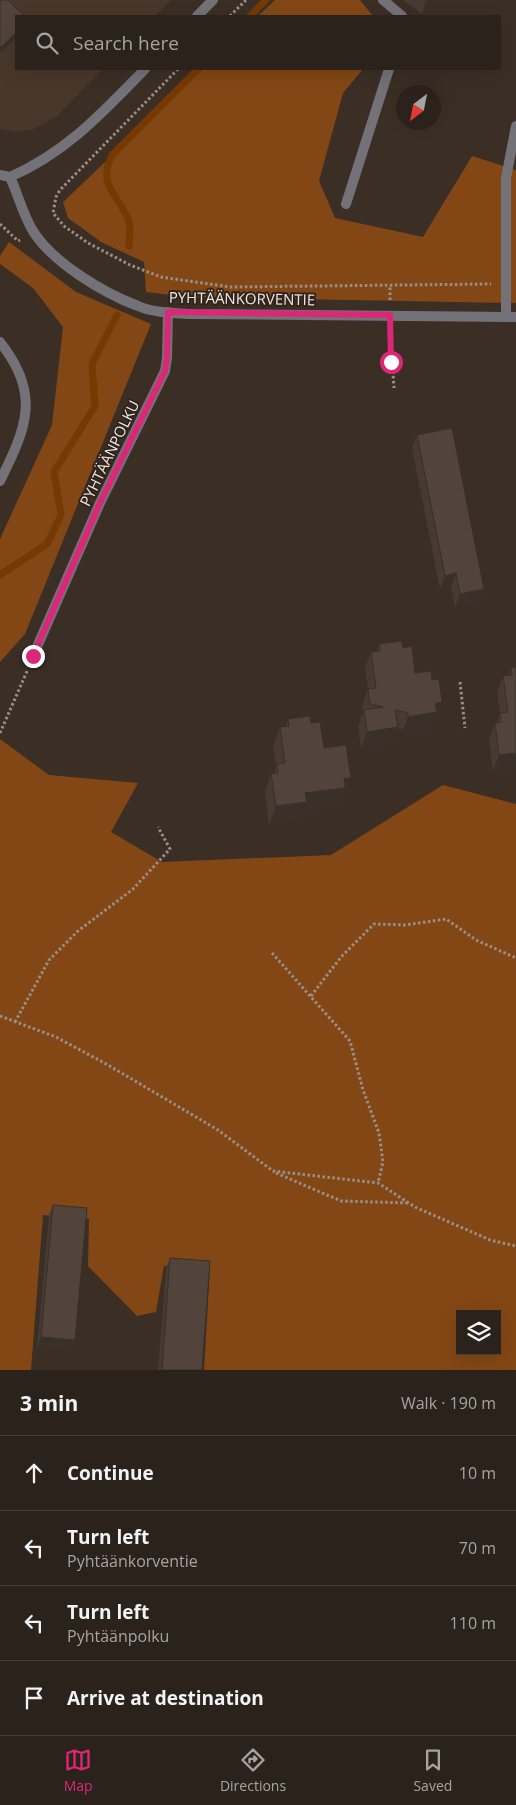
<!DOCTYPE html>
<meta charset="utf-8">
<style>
:root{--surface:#2c221c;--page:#382f29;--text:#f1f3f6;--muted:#a6a4a3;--line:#483f3b;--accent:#db2777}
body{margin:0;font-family:"Open Sans",sans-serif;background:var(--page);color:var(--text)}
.controls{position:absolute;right:15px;bottom:15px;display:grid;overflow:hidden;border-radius:0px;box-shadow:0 5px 20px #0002}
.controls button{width:45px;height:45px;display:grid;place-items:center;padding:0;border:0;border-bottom:1px solid var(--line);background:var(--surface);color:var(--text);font:25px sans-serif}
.compass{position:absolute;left:396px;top:85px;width:45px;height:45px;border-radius:50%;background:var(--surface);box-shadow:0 5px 20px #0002;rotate:212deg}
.stop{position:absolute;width:15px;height:15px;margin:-11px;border:4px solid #db2777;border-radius:50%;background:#fff}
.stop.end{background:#db2777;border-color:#fff;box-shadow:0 1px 5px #0008}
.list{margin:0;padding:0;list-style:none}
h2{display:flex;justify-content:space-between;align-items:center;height:65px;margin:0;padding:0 20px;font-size:21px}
h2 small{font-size:16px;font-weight:400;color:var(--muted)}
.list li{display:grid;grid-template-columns:32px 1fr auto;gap:15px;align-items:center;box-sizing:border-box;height:75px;padding:0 20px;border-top:1px solid var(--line)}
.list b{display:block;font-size:19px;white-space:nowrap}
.list p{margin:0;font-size:16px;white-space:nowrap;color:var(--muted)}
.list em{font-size:16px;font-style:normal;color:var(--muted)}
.icon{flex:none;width:28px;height:28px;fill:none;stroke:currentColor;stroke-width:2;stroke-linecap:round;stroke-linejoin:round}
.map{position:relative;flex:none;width:516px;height:1370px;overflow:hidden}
.search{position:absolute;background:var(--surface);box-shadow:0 5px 20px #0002;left:15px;right:15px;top:15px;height:55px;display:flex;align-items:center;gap:12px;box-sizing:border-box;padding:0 18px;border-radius:0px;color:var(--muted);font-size:19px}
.sheet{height:365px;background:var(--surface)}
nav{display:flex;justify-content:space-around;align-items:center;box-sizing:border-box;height:70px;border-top:1px solid var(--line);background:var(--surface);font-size:14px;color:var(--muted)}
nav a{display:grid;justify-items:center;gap:2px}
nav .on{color:var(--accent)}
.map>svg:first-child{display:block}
</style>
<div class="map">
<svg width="516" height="1370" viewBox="0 0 516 1370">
<rect width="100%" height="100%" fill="#3b2e25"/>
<path fill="#49372b" d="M0,0H171L155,16H16V69H103L57,116L32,130L13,131L0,129Z"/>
<path fill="#834715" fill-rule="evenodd" d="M275,0H360L373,16H258Z
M203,69H363L343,93L319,181L335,218L423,237L472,156L516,170V303L189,297L146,292L144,262L101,242L68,218L63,202Z
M9,242L76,292L151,324L25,634L0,662V539L52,425L63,327L33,288L0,264V256Z
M0,739L49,775L138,783L111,832L162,862L331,855L443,785L516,804V1370H204L210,1267L164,1266L156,1312L137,1316L88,1266L89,1219L43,1215L31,1370H0ZM460,1314H497V1351H460Z"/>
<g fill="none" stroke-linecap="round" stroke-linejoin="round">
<path stroke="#753a01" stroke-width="7" d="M250,16L266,0
M129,246C129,239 131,229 129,222C120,195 96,186 112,155L198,69
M0,575L47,544L61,515L54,472L95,406L92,364L117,315"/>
<path stroke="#9a8f88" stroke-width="3" stroke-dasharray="2.5 2.5" stroke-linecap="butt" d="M230,16L246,0
M178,69L60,190L56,197L53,213L64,226L88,243L130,265L161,277L230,287L491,284
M0,224L18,241L20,240
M390,300V285
M390,331L394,388
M460,682L465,728
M0,733L28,669
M272,953L350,1041L363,1090L379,1133L383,1162L378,1183
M311,996L341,957L374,924L405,925L446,919L476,940L516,958
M0,1016L56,1037L108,1065L218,1130L273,1171L378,1183L415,1207L490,1240L516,1246
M15,1022L49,960L78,931L133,889L170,849L158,827
M276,1173L341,1201L409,1203"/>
<path stroke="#737279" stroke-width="10" d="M383,0L402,16
M346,204L389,69
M506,317V178L516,126
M0,342C41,394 27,427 0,481"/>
<path stroke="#737279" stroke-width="10" d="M197,16L213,0
M0,175L10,177
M10,177C18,194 23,215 33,231C52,262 103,293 138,306C154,313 173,313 191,314L516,317
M10,177C67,152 103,112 145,69
M33,656L100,503L165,371L167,358L168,312"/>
</g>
<path fill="#473a33" d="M403,0H429L422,14Z
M417,435L484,589L479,602L455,607L451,587L440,589L412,448Z
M379,644L403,648L436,719H434L431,729L402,733V729L398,728L392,743L361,748L358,726L363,713L362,705L368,689L365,668L371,652L376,651Z
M516,667V768L493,772L489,739L495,723L497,722L500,713L497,693L503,676H508L511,668Z
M288,719L311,723L324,748L344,796H342L339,806L303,811L300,821L269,825L265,792L271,774H274L276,767L273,746L280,727H285Z
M53,1205L75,1340L71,1351L37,1348L49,1215Z
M170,1258L202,1370H158L166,1269Z"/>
<path fill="#393029" d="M426,0H429L422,14Z
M16,33V38L0,53V48Z
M456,573L451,587L440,589L445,576Z
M484,589L479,602L455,607L460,594Z
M442,702L436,719H434L431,729L402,733L408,717L435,704Z
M398,727L392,743L361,748L367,732Z
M516,753V768L493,772L499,755Z
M344,778H351L344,796H342L339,806L303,811L300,821L269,825L276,806L305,793Z
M41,1337L75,1340L71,1351L37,1348Z"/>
<path fill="#52443b" stroke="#393029" d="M0,0H8L24,16H16V33L0,48Z
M452,428L484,589L460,594L456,573L445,576L417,435Z
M402,641L403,648L412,646L415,673L431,671L432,680L439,679L442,702L435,704L437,712L408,717V713L395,710L398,727L367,732L364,710L383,707L370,704L368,689L376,688L371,652L380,651L379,644Z
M516,667V753L499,755L495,723L501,722L500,713L508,712L503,676L512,675L511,668Z
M310,716L311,723L320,722L324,748L346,745L351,778H344L345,788L305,793L307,802L276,806L271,774L278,773L277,764L285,763L280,727L289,726L288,719Z
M53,1205L87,1208L75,1340L41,1337Z
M170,1258L210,1261L202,1370H162Z"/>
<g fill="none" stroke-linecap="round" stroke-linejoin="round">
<path stroke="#db2777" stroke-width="6" d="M33,656L100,503L165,371L167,358L168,312L390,315L391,362"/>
</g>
<g text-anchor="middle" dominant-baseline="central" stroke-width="4" stroke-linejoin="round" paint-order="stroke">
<g font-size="15" fill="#f0e7e1" stroke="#31241c">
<text transform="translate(242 298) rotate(1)">PYHTÄÄNKORVENTIE</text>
<text transform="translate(109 453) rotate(-64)">PYHTÄÄNPOLKU</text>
</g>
</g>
</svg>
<div class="controls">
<button><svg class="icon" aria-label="layers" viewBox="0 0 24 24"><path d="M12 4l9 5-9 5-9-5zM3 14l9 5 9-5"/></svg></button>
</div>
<svg class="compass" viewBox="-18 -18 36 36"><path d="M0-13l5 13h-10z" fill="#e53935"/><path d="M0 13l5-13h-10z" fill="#a6a4a3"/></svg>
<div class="stop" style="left:391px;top:362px"></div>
<div class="stop end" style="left:33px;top:656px"></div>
<div class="search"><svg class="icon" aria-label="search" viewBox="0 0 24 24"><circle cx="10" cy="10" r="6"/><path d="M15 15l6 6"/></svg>Search here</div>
</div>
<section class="sheet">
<h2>3 min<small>Walk · 190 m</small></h2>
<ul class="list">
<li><svg class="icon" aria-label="ahead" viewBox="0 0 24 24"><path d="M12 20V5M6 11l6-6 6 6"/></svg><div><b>Continue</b></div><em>10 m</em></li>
<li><svg class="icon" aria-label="left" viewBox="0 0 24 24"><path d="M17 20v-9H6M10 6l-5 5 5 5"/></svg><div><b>Turn left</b><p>Pyhtäänkorventie</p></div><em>70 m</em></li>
<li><svg class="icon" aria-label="left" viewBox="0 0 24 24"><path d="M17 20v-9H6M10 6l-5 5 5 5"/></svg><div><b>Turn left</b><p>Pyhtäänpolku</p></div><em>110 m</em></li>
<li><svg class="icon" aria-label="arrive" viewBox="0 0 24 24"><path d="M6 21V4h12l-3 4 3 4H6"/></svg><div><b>Arrive at destination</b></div></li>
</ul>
</section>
<nav>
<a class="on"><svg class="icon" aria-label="map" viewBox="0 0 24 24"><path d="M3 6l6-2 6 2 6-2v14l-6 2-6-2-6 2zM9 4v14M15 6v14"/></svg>Map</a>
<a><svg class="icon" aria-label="directions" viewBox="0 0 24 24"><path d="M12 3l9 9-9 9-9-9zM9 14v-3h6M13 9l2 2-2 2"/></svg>Directions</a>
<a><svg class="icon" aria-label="saved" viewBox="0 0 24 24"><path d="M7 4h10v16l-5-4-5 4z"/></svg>Saved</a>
</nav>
